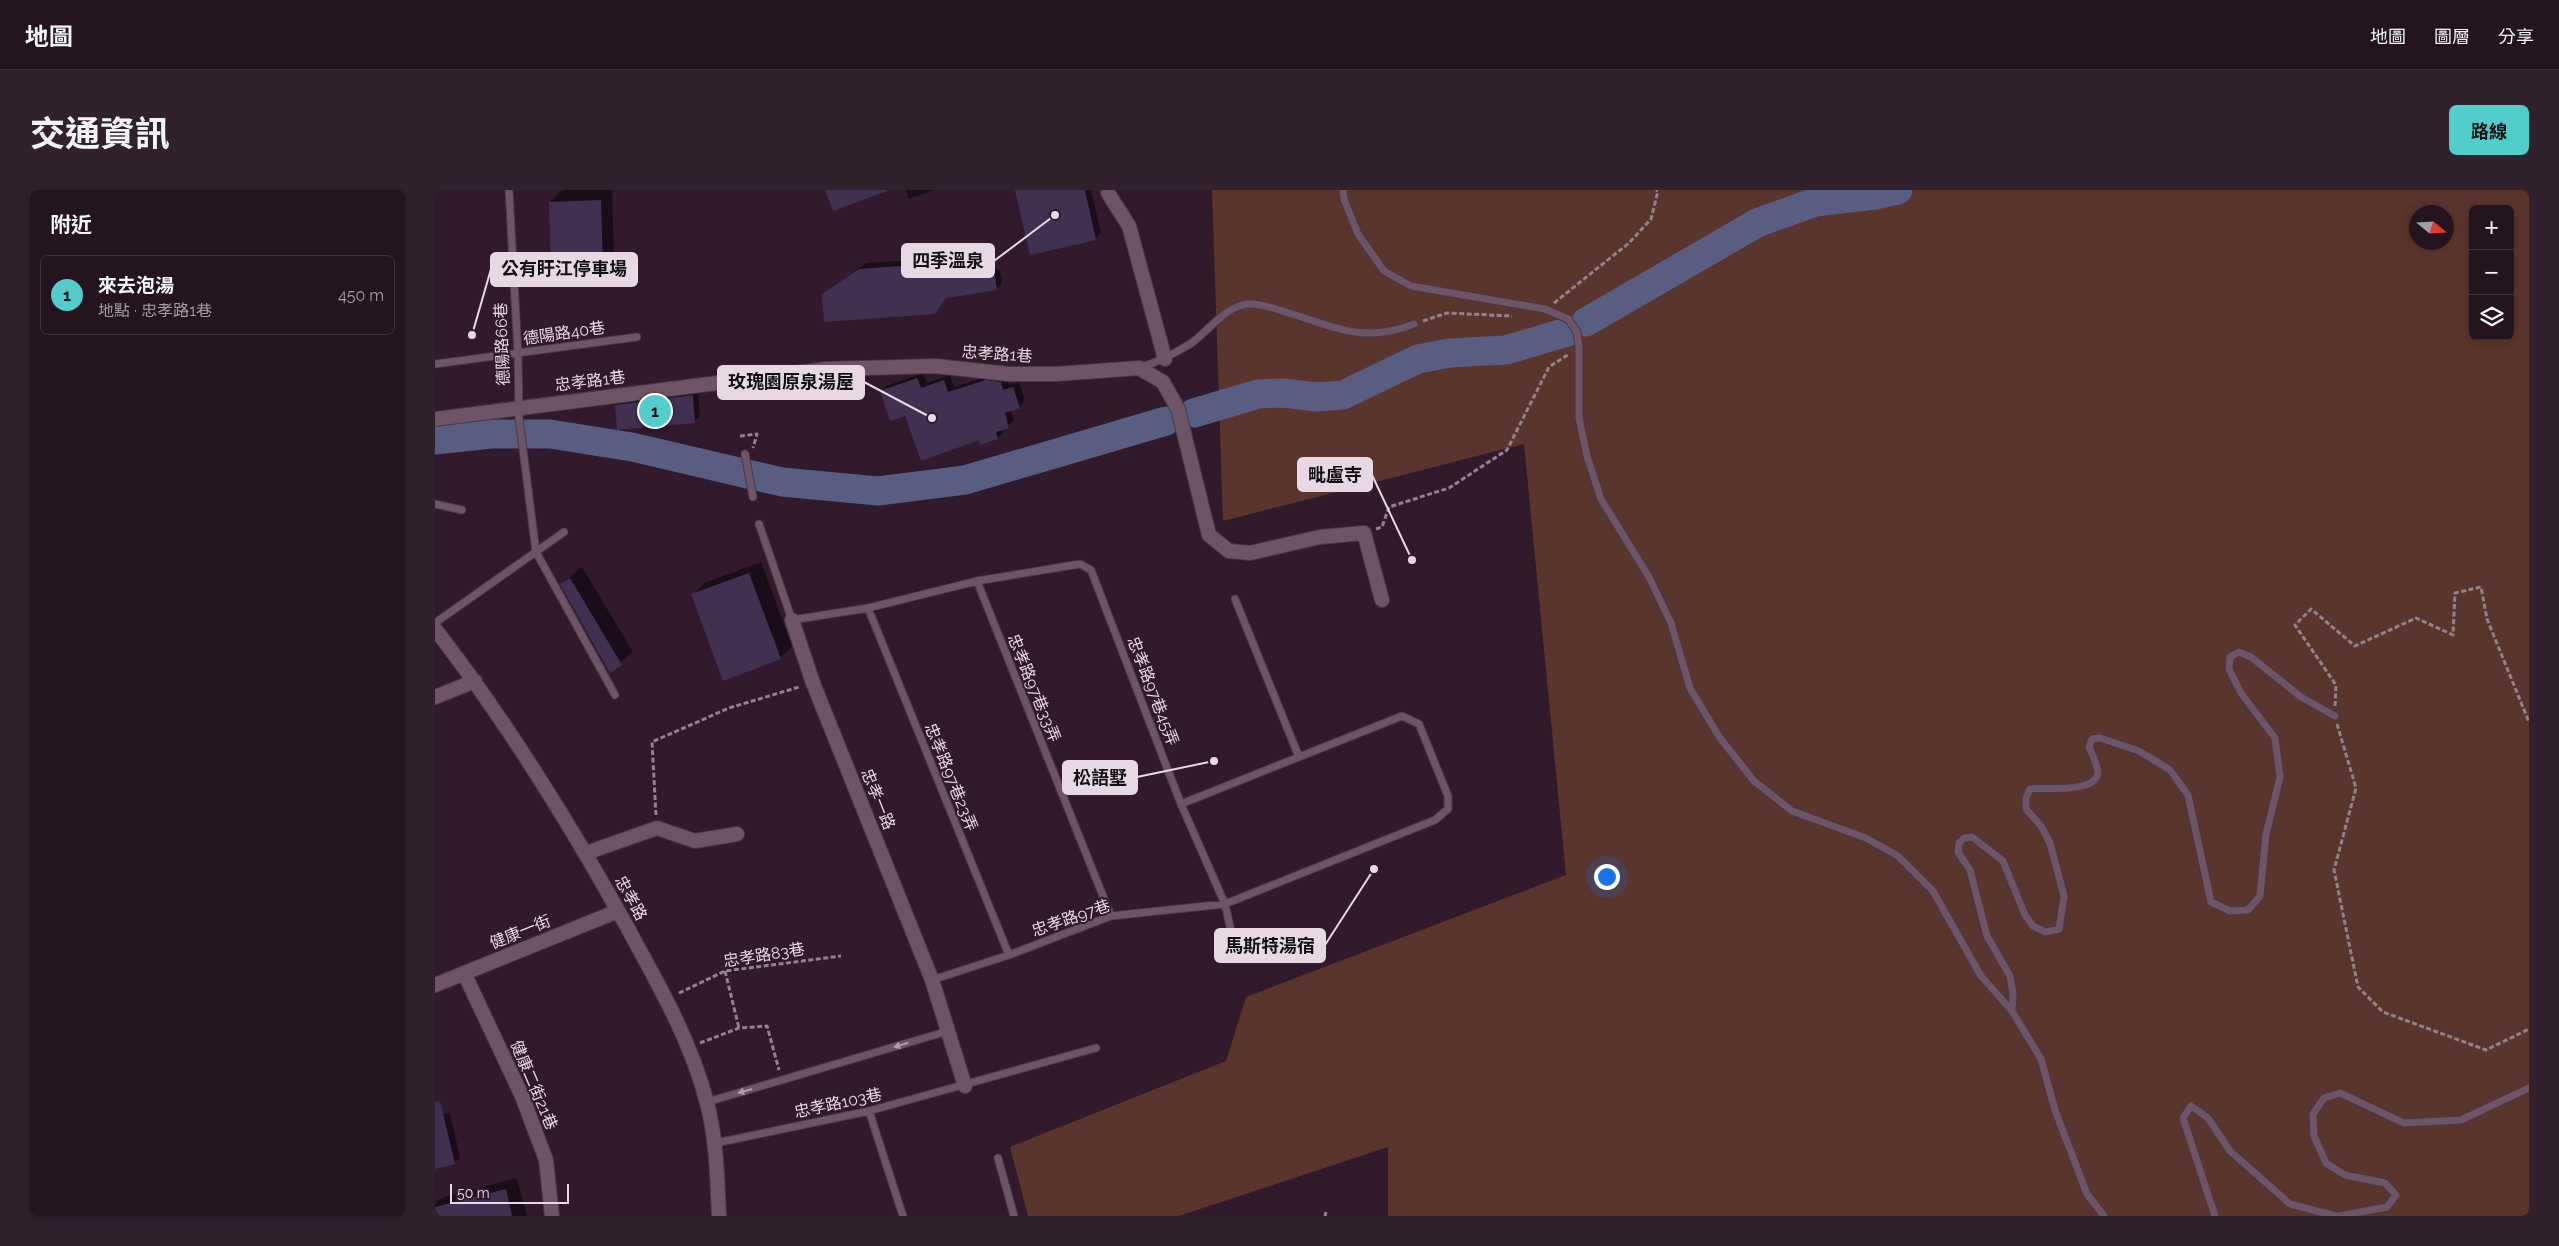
<!DOCTYPE html>
<html lang="zh-TW">
<meta charset="utf-8">
<style>
:root{--surface:#241420;--page:#30212d;--text:#f1f3f6;--muted:#a39ea5;--line:#41333e;--accent:#52cdcc}
body{margin:0;font-family:Raleway,"Noto Sans TC",sans-serif;background:var(--page);color:var(--text)}
.controls{position:absolute;right:15px;top:15px;display:grid;overflow:hidden;border-radius:8px;box-shadow:0 2px 12px #0003}
.controls button{width:45px;height:45px;display:grid;place-items:center;padding:0;border:0;border-bottom:1px solid var(--line);background:var(--surface);color:var(--text);font:25px sans-serif}
.compass{position:absolute;left:1974px;top:15px;width:45px;height:45px;border-radius:50%;background:var(--surface);box-shadow:0 2px 12px #0003;rotate:108deg}
.scale{position:absolute;left:15px;bottom:12px;width:119px;box-sizing:border-box;padding-left:5px;border:2px solid #e7d8e3;border-top:0;font-size:14px;line-height:18px;white-space:nowrap;color:#e7d8e3;-webkit-text-stroke:4px #301a2b;paint-order:stroke}
.you{position:absolute;left:1171px;top:686px;width:18px;height:18px;margin:-12px;border:4px solid #fff;border-radius:50%;background:#1a73e8;box-shadow:0 0 0 8px #1a73e833}
.badge{display:grid;place-items:center;width:32px;height:32px;border-radius:50%;background:var(--accent);color:#111;font-size:16px;font-weight:700}
.pin{position:absolute;translate:-50% -50%;border:2px solid #fff;box-shadow:0 1px 5px #0006}
.list{margin:0;padding:0;list-style:none}
h2{display:flex;justify-content:space-between;align-items:center;height:65px;margin:0;padding:0 20px;font-size:21px}
h2 small{font-size:16px;font-weight:400;color:var(--muted)}
.list li{display:grid;grid-template-columns:32px 1fr auto;gap:15px;align-items:center;box-sizing:border-box;height:80px;margin:0 10px 10px;padding:0 10px;border:1px solid var(--line);border-radius:8px}
.list b{display:block;font-size:19px;white-space:nowrap}
.list p{margin:0;font-size:16px;white-space:nowrap;color:var(--muted)}
.list em{font-size:16px;font-style:normal;color:var(--muted)}
.icon{flex:none;width:28px;height:28px;fill:none;stroke:currentColor;stroke-width:2;stroke-linecap:round;stroke-linejoin:round}
.map{position:relative;flex:none;width:2094px;height:1026px;overflow:hidden;border-radius:8px}
header{display:flex;align-items:center;gap:30px;box-sizing:border-box;height:70px;padding:0 25px;background:var(--surface);border-bottom:1px solid var(--line)}
header strong{font-size:24px}
nav{display:flex;gap:28px;margin-inline-start:auto;font-size:18px}
.intro{display:flex;align-items:center;justify-content:space-between;box-sizing:border-box;height:120px;padding:0 30px}
h1{margin:0;font-size:35px}
.button{padding:12px 22px;border-radius:8px;background:var(--accent);color:#111;font-size:18px;font-weight:700}
main{display:flex;gap:30px;padding:0 30px}
aside{flex:1;background:var(--surface);border-radius:8px;box-shadow:0 2px 12px #0003}
.map>svg:first-child{display:block}
</style>
<header>
<strong>地圖</strong>
<nav><a>地圖</a><a>圖層</a><a>分享</a></nav>
</header>
<div class="intro"><h1>交通資訊</h1><a class="button">路線</a></div>
<main>
<aside>
<h2>附近<small></small></h2>
<ul class="list">
<li><span class="badge">1</span><div><b>來去泡湯</b><p>地點 · 忠孝路1巷</p></div><em>450 m</em></li>
</ul>
</aside>
<div class="map">
<svg width="2094" height="1026" viewBox="0 0 2094 1026">
<rect width="100%" height="100%" fill="#301a2b"/>
<path fill="#59352d" fill-rule="evenodd" d="M777,0H2094V1026H953V957L744,1026H593L575,957L791,871L811,807L1131,685L1089,254L788,331ZM2038,19H2075V146H2038ZM1982,22H2012V52H1982Z"/>
<path fill="#0007" d="M127,0H177L179,65L167,77L115,12Z
M471,0H499L474,9Z
M581,0H656L666,43L660,49Z
M543,66L565,81L567,93L561,99L513,106L500,123L388,105L431,73Z
M488,183L492,193L515,185L519,197L557,185L571,187L574,195L584,192L590,211L584,217L576,220L579,231L567,239L568,243L562,248L545,249L471,224L446,201L452,196Z
M263,200L265,226L259,232L181,215L187,209Z
M326,372L357,456L345,468L258,405L270,393Z
M147,377L198,462L175,481L126,394Z
M15,923L25,968L19,973L0,978V926Z
M82,988L92,1026H0V1014L6,1008Z"/>
<g fill="none" stroke-linecap="round" stroke-linejoin="round">
<path stroke="#5a5d82" stroke-width="29" d="M1151,132L1322,33L1380,12L1440,5L1463,0
M759,223L823,204L849,203L881,207L908,205L983,169L1015,163L1071,160L1132,142
M0,250L56,244H115L197,257L347,292L443,301L530,290L731,231"/>
</g>
<path fill="#413050" d="M390,0H452V1L398,21Z
M580,0H650L661,50L595,65Z
M166,10L168,78L116,79L114,12Z
M536,71L560,86L562,100L511,108L500,124L389,132L387,104L424,79Z
M482,188L486,198L509,190L513,202L551,190L566,192L568,200L578,197L585,218L570,223L574,238L561,242L563,249L545,255L544,250L486,271L470,226L455,231L445,201Z
M258,205L260,233L182,240L180,215Z
M314,383L346,469L288,491L256,404Z
M135,388L187,475L175,483L125,394Z
M5,911L20,974L0,979V912Z
M71,999L77,1026H0V1017Z"/>
<g fill="none" stroke-linecap="round" stroke-linejoin="round">
<g stroke="#493845" stroke-width="9">
<path id="service" d="M74,0L83,164L84,228L101,362L180,505
M908,0L909,9L923,44L949,81L976,96L1110,119L1133,129L1142,142L1144,157V228L1152,266L1166,309L1214,387L1236,433L1255,498L1285,548L1319,591L1357,621L1431,648L1463,666L1498,701L1546,786L1577,821L1606,869L1620,920L1652,1004L1669,1026
M0,174L202,147
M704,178C723,172 739,164 755,154C774,141 791,115 814,114C826,113 840,119 851,122C900,137 928,154 979,134
M310,264L318,307
M0,314L27,320
M324,334L357,430L433,418L542,391L645,374L656,380L746,614L790,714L796,741L791,745
M542,391L676,726
M800,409L864,567
M433,418L574,765
M0,433L129,342
M497,790L574,765L676,726L790,714L1000,630L1013,619V606L984,534L967,526L746,614
M1577,821L1578,803L1575,786L1552,746L1535,680L1523,662L1524,653L1529,648L1537,647L1568,671L1590,725L1598,736L1611,742L1624,739L1629,706L1615,653L1606,636L1591,619V608L1595,599C1609,597 1660,604 1663,583C1663,576 1657,564 1654,557L1657,549L1665,548L1704,561L1735,580L1753,605L1776,712L1795,721L1813,720L1825,706L1831,644L1845,587L1840,548L1806,503L1794,479L1795,467L1804,462L1816,467L1866,507L1900,526
M272,912L513,841
M434,921L468,1026
M281,953L434,921L661,858
M563,968L579,1026
M1780,1026L1748,928L1756,916L1773,928L1795,961L1855,1014L1901,1026
M1904,1026L1952,1017L1961,1005L1950,993L1910,985L1891,973L1879,946L1878,924L1889,908L1905,903L1969,933L2026,930L2094,898"/>
</g>
<g stroke="#493845" stroke-width="16">
<path id="minor" d="M673,3L694,36L730,169
M0,229L392,179L501,176L573,184H621L704,178L728,192L743,219L774,345L794,361L815,363L885,347L929,343L947,410
M357,430L378,493L497,790L530,896
M0,439C72,532 134,632 191,735C222,792 256,850 272,913C282,951 282,988 284,1026
M0,507L40,491
M151,663L222,638L260,651L302,644
M29,783L87,906L111,970L117,1026
M0,795L183,721"/>
</g>
<path stroke="#94818f" stroke-width="3" stroke-dasharray="5 2.5" stroke-linecap="butt" d="M1119,113L1194,53L1216,29L1223,1L1221,0
M988,131L1012,123L1077,126
M305,246L322,244L318,258
M941,339L947,337L954,317L1014,298L1072,260L1114,177L1134,164
M1900,516L1901,495L1860,435L1876,419L1920,456L1981,428L2018,445L2020,403L2046,397L2052,429L2094,532
M1902,534L1921,598L1899,680L1923,797L1948,822L2051,860L2094,839
M221,625L217,552L294,518L364,497
M290,781L304,838
M244,803L290,781L406,766
M265,853L304,838L332,836L344,880
M890,1026L891,1022"/>
<use href="#service" stroke="#6d5467" stroke-width="7"/>
<use href="#minor" stroke="#6d5467" stroke-width="14"/>
</g>
<defs><path id="oneway-solid" d="M-6-.8H1V-3.2L6.5 0L1 3.2V.8H-6Z" transform="scale(1.25)"/></defs>
<g fill="#b09dab">
<use href="#oneway-solid" transform="translate(466 855) rotate(163)"/>
<use href="#oneway-solid" transform="translate(310 901) rotate(164)"/>
</g>
<g text-anchor="middle" dominant-baseline="central" stroke-width="4" stroke-linejoin="round" paint-order="stroke">
<g font-size="16" fill="#e7d8e3" stroke="#301a2b">
<text transform="translate(129 143) rotate(-8)">德陽路40巷</text>
<text transform="translate(67 154) rotate(-92)">德陽路66巷</text>
<text transform="translate(562 164) rotate(4)">忠孝路1巷</text>
<text transform="translate(155 191) rotate(-7)">忠孝路1巷</text>
<text transform="translate(599 498) rotate(68)">忠孝路97巷33弄</text>
<text transform="translate(718 501) rotate(69)">忠孝路97巷45弄</text>
<text transform="translate(516 587) rotate(68)">忠孝路97巷23弄</text>
<text transform="translate(443 609) rotate(68)">忠孝一路</text>
<text transform="translate(196 708) rotate(61)">忠孝路</text>
<text transform="translate(636 728) rotate(-19)">忠孝路97巷</text>
<text transform="translate(85 742) rotate(-22)">健康一街</text>
<text transform="translate(329 765) rotate(-9)">忠孝路83巷</text>
<text transform="translate(99 895) rotate(67)">健康二街21巷</text>
<text transform="translate(403 913) rotate(-12)">忠孝路103巷</text>
</g>
</g>
<path fill="none" stroke="#e7d8e3" stroke-width="2" d="M620 25L559 71M37 145L56 79M497 228L429 192M977 370L937 285M779 571L702 587M939 679L890 755"/>
<g fill="#e7d8e3" stroke="#301a2b" stroke-width="2">
<circle cx="620" cy="25" r="5"/>
<circle cx="37" cy="145" r="5"/>
<circle cx="497" cy="228" r="5"/>
<circle cx="977" cy="370" r="5"/>
<circle cx="779" cy="571" r="5"/>
<circle cx="939" cy="679" r="5"/>
</g>
<g fill="#e7d8e3" stroke="#e7d8e3" stroke-width="2">
<rect x="467" y="54" width="92" height="33" rx="5"/>
<rect x="56" y="63" width="146" height="33" rx="5"/>
<rect x="283" y="176" width="146" height="33" rx="5"/>
<rect x="863" y="268" width="74" height="33" rx="5"/>
<rect x="628" y="571" width="74" height="33" rx="5"/>
<rect x="780" y="739" width="110" height="33" rx="5"/>
</g>
<g font-size="18" text-anchor="middle" font-weight="bold" fill="#111">
<text x="513" y="77">四季溫泉</text>
<text x="129" y="85">公有盱江停車場</text>
<text x="356" y="198">玫瑰園原泉湯屋</text>
<text x="900" y="291">毗盧寺</text>
<text x="665" y="594">松語墅</text>
<text x="835" y="762">馬斯特湯宿</text>
</g>
</svg>
<div class="controls">
<button>+</button>
<button>−</button>
<button><svg class="icon" aria-label="layers" viewBox="0 0 24 24"><path d="M12 4l9 5-9 5-9-5zM3 14l9 5 9-5"/></svg></button>
</div>
<svg class="compass" viewBox="-18 -18 36 36"><path d="M0-13l5 13h-10z" fill="#e53935"/><path d="M0 13l5-13h-10z" fill="#a39ea5"/></svg>
<div class="scale">50 m</div>
<div class="you"></div>
<div class="pin badge" style="left:220px;top:221px">1</div>
</div>
</main>
